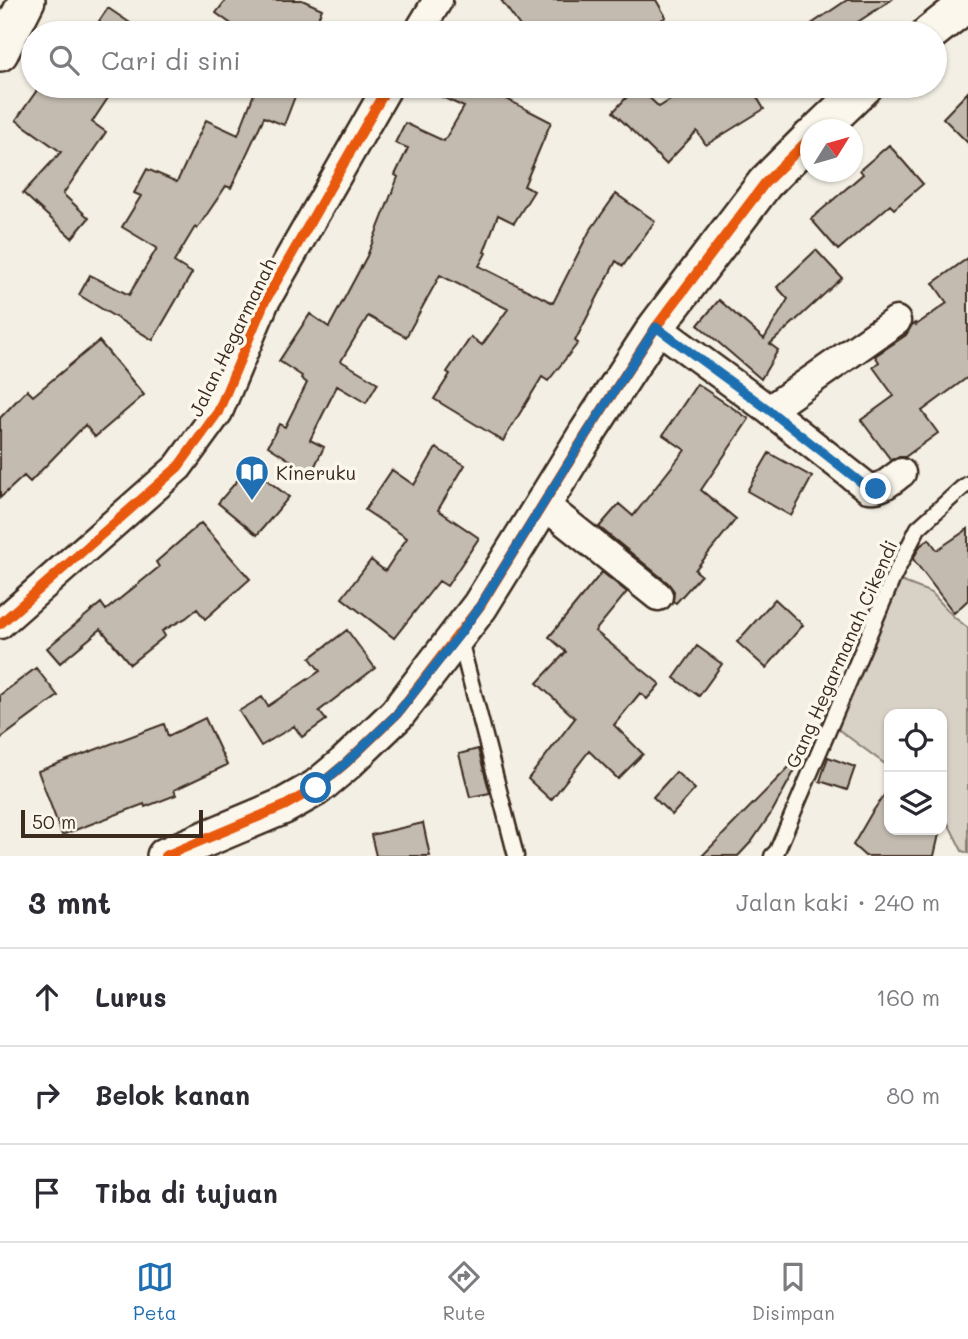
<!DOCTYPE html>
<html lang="id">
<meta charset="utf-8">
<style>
:root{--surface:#fff;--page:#f2f2f3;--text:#2b2b33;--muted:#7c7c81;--line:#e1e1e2;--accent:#1f6fb2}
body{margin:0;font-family:Mali,sans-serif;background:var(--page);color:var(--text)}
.controls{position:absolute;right:21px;bottom:21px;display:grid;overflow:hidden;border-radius:14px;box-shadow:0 2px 5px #0004}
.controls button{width:63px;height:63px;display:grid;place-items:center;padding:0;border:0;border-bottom:2px solid var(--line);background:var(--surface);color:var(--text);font:35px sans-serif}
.compass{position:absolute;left:800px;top:119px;width:63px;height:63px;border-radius:50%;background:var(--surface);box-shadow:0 2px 5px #0004;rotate:53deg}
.scale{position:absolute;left:21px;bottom:18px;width:182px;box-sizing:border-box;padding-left:7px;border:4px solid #3b2a1e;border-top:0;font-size:19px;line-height:24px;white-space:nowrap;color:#3b2a1e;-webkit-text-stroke:5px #fbf7ec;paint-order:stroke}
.stop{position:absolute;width:21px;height:21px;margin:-16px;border:5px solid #1f6fb2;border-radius:50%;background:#fff}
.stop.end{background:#1f6fb2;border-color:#fff;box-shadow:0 2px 7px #0008}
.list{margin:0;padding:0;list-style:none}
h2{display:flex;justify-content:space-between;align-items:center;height:91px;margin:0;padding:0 28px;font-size:30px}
h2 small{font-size:23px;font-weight:400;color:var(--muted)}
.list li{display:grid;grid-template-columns:46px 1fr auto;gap:21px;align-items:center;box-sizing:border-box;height:98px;padding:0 28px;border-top:2px solid var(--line)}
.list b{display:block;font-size:26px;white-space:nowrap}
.list em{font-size:23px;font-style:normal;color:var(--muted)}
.icon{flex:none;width:38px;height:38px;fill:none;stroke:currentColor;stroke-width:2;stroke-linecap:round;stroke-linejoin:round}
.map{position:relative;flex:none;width:968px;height:856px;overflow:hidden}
.search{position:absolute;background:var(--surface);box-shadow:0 2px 5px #0004;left:21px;right:21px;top:21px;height:77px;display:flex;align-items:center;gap:18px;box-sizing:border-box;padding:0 24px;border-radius:38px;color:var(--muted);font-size:26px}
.sheet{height:385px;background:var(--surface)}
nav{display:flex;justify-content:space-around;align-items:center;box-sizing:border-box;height:98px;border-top:2px solid var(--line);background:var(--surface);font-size:19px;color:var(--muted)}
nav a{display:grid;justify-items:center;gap:4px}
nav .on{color:var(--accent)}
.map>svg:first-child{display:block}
</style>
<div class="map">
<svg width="968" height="856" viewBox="0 0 968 856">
<rect width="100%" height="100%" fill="#f3efe4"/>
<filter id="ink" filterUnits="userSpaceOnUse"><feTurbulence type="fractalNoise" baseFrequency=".0143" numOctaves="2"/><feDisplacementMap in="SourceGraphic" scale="14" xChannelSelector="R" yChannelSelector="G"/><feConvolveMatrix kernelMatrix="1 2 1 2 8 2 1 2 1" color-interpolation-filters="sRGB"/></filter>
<g filter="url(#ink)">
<path fill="#d8d1c6" stroke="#8a7e72" stroke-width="2" d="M893,578L932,593L954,617L968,628V853L962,851L942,811V714H889V767L831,724Z"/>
<path fill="#c3bbb0" stroke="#3b2a1e" stroke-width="2" d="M226,0H302L322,9L312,33H244L216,13Z
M501,0H656L666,17L639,33H525Z
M847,0H891L841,33H798Z
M108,8L145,33H91Z
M40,86H116L92,122L106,132L63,194L89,218L72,238L23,193L61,152L16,120Z
M257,86H299L284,125L264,117L231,188L226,186L197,229L195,227L174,262L192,273L153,340L79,295L90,275L129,295L157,248L122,227L141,196L134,193L147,169L177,182L206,120L238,135Z
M418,86H503L499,95L551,122L524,186L534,191L514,223L498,215L484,252L486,253L479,266L553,303L589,232L616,194L655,221L623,266L616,261L575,341L578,343L548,381L542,377L503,441L434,399L450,374L447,372L471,337L482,345L508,309L440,275L406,337L368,316L341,361L378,383L366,403L337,386L310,440L324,447L311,474L268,446L279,424L285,427L307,383L301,378L302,376L279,361L310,314L329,327L367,256L398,177L395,175L408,148L395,143L405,123L444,141L464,107Z
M637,86L659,107L693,86H750L764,109L706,145L697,131L666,164L613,112Z
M968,92V143L943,118Z
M889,145L923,184L894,209L890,205L838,250L811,219L863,174L860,170Z
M816,250L842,278L770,344L778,350L761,379L698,325L719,300L764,339L788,299L777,287Z
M968,258V377L922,411L938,433L905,457H898L891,460L861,420L894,396L873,367L879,362L875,356L906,335L912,325L915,323L916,325L947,303L933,283Z
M99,341L144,395L95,437L85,425L30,482L24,476L0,498V418L27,390L33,396Z
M697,384L749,419L701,490L736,519L695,570L701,575L676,603L673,601L674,591L668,583L599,527L619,504L633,516L685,450L663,435Z
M436,448L465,465L438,510L479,538L447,586L439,581L394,638L342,598L371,560L385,571L407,538L365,510L392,470L414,485Z
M769,453L812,477L791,516L747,491Z
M247,469L254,474L255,471L289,497L257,535L218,503Z
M201,523L250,579L205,619L197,609L186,618L162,631L165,636L130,664L101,629L60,663L47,648L101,603L106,610L159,567L156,562Z
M968,529V600L954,613L913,559L920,546L929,539L937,550Z
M602,572L627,592L595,631L660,684L647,699L640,693L614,725L643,754L618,779L589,751L551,800L528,779L575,718L537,683L566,652L549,637Z
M775,599L803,625L766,668L737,642Z
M347,630L375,668L319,711L326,720L302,737L294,726L261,746L239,711L262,697L268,706L320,671L310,658Z
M697,646L722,664L699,696L674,678Z
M36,668L58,696L0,739V695Z
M205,718L227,765L174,790L176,795L145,807L144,804L62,835L38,771L164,724L168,736Z
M478,749L490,793L470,797L459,754Z
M828,757L855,767L847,790L820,781Z
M791,765L796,768L772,812L752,841L738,856H702Z
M676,772L695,789L672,815L653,797Z
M889,788V830H940L934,856H865L853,845L871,814Z
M423,823L430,856H376L371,835Z"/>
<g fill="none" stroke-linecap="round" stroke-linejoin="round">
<g stroke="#3b2a1e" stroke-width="19">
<path id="service" d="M460,640L516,856
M772,856L777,851L893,578L918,528L962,488L968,484"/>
</g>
<g stroke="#3b2a1e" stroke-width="33">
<path id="minor" d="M418,33L438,0
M656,327L769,410L868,488C882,490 890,481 901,473
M769,410L896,321
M543,504L658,596
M0,624L178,467L218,412L264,303L388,86"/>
</g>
<g stroke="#3b2a1e" stroke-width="40">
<path id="tertiary" d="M930,33L968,3
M0,53L27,0
M819,130L865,86
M165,856L284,806L316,788L346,763L397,714L480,606L587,433L656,327L765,183L810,138"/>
</g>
<use href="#service" stroke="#fbf7ec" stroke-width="14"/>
<use href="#minor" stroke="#fbf7ec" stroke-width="28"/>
<use href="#tertiary" stroke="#fbf7ec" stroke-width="35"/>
<g stroke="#fbf7ec" stroke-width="15">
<path id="cycleway" d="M0,624L178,467L218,412L264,303L388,86
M165,856L284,806L316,788L346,763L397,714L480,606L587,433L656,327L765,183L810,138"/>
</g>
<use href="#cycleway" stroke="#e8590c" stroke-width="10"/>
</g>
</g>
<g fill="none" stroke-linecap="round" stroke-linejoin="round" filter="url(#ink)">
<path stroke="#1f6fb2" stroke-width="9" d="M316,788L346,763L397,714L459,635L480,606L587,433L656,327L769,410L868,488L876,489"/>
</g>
<defs>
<g id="library-pin" transform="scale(1.75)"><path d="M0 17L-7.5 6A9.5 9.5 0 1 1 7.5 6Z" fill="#1f6fb2" stroke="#fbf7ec"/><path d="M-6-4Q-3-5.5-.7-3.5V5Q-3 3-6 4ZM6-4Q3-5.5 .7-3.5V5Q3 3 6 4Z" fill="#fff"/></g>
</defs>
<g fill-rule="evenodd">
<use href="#library-pin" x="252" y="472"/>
</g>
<g text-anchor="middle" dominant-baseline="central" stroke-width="7" stroke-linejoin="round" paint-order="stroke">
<g font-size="19" fill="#3b2a1e" stroke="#fbf7ec">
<text transform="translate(232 337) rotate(-64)">Jalan Hegarmanah</text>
<text transform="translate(841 654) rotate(-66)">Gang Hegarmanah Cikendi</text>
</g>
<g font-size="19" fill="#3b2a1e" stroke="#fbf7ec" text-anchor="start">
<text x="276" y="472">Kineruku</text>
</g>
</g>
</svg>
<div class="controls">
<button><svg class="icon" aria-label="locate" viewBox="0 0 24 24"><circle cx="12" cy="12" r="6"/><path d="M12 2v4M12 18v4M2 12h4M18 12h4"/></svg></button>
<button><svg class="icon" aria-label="layers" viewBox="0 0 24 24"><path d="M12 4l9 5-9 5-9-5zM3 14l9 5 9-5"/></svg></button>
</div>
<svg class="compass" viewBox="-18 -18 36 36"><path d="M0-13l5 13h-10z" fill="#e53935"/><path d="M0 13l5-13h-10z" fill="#7c7c81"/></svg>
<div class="scale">50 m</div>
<div class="stop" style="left:316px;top:788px"></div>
<div class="stop end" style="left:876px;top:489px"></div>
<div class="search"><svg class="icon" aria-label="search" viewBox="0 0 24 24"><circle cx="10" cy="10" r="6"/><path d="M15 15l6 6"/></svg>Cari di sini</div>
</div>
<section class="sheet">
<h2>3 mnt<small>Jalan kaki · 240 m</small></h2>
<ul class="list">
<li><svg class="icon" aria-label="ahead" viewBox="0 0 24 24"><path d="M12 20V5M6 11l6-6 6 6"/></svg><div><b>Lurus</b></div><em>160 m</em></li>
<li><svg class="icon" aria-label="right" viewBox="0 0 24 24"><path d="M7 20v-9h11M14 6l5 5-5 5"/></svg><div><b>Belok kanan</b></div><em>80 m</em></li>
<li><svg class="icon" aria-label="arrive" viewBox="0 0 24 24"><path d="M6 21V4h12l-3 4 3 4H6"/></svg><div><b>Tiba di tujuan</b></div></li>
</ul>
</section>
<nav>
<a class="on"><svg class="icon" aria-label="map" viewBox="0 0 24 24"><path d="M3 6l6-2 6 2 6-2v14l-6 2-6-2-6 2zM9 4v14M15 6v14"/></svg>Peta</a>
<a><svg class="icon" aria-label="directions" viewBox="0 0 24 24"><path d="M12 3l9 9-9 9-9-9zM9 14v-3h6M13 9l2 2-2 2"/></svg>Rute</a>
<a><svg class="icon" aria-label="saved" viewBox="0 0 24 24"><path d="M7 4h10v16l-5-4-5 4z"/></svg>Disimpan</a>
</nav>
